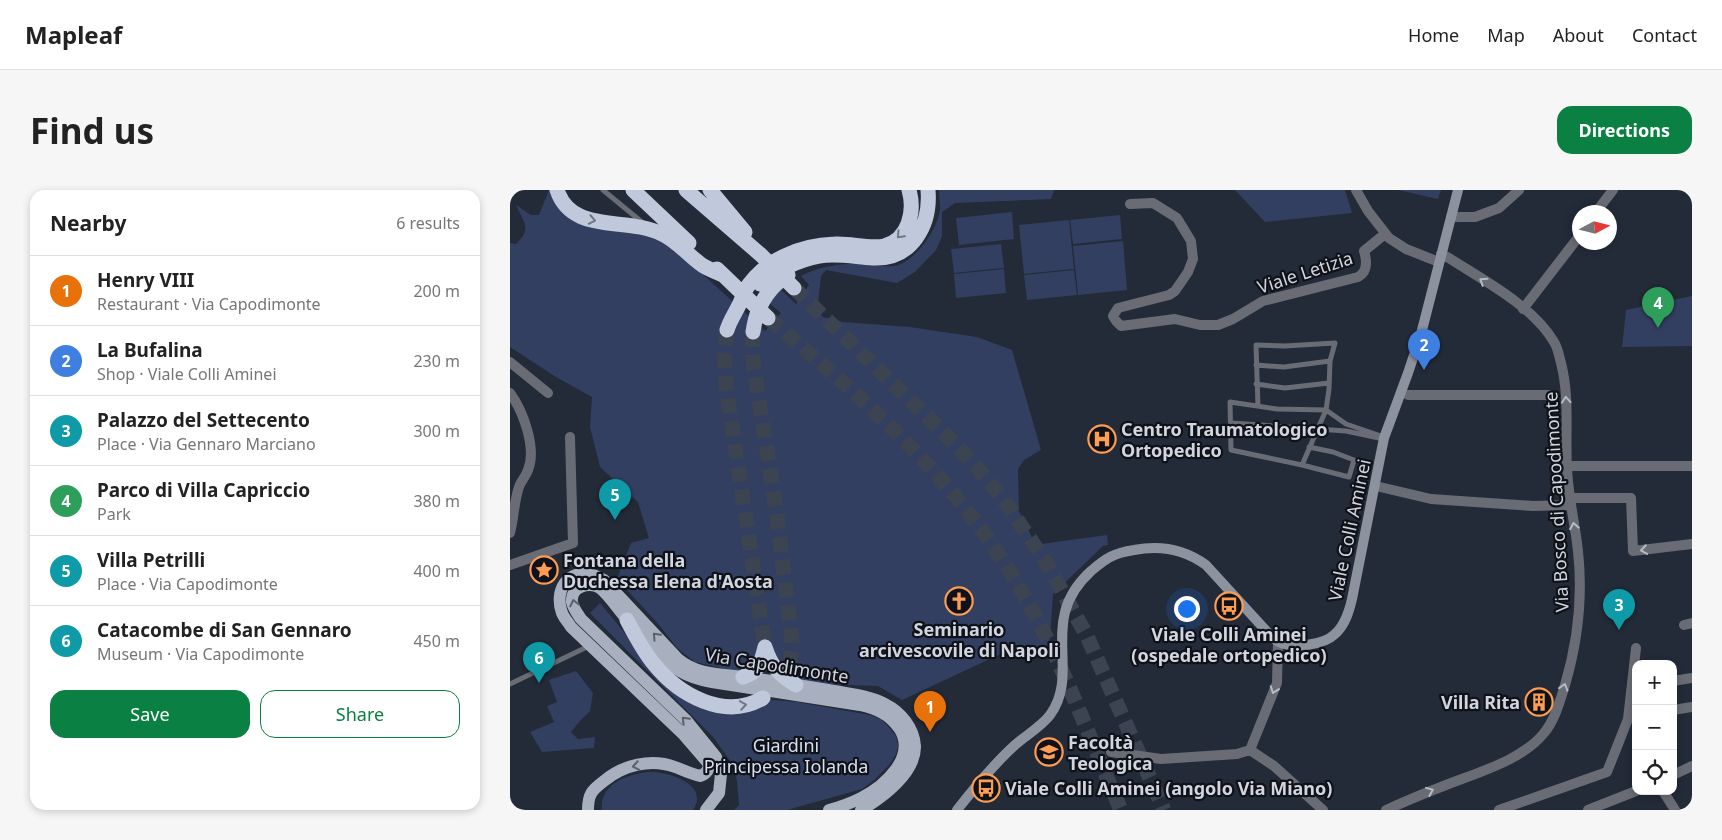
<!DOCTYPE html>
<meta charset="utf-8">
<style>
:root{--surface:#fff;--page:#f6f6f6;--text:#222;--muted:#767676;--line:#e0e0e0;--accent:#0b8043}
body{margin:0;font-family:"Noto Sans",sans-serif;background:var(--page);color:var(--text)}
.controls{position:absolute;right:15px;bottom:15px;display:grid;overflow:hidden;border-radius:10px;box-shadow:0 2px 8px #0003}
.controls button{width:45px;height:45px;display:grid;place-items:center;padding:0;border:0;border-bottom:1px solid var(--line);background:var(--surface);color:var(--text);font:25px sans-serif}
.compass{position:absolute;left:1062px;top:15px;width:45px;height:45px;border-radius:50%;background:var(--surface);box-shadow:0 2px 8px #0003;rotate:83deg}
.you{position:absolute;left:676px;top:418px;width:18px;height:18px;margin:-12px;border:4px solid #fff;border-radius:50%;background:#1a73e8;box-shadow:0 0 0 8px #1a73e833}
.badge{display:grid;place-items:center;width:32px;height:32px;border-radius:50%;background:var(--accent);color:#fff;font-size:16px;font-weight:700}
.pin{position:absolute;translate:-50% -41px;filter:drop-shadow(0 1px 2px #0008)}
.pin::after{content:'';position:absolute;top:26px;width:18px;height:15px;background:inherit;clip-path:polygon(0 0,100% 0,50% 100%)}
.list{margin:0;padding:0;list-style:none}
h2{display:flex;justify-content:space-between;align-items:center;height:65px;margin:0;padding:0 20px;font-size:21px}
h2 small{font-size:16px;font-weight:400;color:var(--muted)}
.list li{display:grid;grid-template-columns:32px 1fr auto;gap:15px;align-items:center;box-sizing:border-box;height:70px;padding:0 20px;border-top:1px solid var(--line)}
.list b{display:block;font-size:19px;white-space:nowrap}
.list p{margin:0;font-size:16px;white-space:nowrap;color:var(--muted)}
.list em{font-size:16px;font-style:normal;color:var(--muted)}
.actions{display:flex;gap:10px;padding:15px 20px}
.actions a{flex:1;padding:11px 0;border:1px solid var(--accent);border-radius:15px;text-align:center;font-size:18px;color:var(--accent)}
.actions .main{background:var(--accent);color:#fff}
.icon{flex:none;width:28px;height:28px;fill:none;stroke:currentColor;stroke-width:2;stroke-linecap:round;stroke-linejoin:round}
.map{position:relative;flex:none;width:1182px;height:620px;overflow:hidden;border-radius:15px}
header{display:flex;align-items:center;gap:30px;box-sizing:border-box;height:70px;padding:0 25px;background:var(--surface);border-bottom:1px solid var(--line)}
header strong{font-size:24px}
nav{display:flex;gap:28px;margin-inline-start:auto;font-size:18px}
.intro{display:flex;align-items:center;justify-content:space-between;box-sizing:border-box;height:120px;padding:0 30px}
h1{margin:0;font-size:35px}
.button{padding:12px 22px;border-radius:15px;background:var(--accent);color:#fff;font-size:18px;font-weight:700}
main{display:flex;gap:30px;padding:0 30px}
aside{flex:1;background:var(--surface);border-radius:15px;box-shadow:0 2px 8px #0003}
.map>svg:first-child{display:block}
</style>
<header>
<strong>Mapleaf</strong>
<nav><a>Home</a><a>Map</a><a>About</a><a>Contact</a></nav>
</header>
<div class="intro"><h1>Find us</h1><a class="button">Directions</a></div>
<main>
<aside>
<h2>Nearby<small>6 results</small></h2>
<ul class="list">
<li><span class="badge" style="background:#e8710a">1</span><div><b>Henry VIII</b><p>Restaurant · Via Capodimonte</p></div><em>200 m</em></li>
<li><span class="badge" style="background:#3f7fe0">2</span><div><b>La Bufalina</b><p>Shop · Viale Colli Aminei</p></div><em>230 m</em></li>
<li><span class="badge" style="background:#0f9aa8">3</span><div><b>Palazzo del Settecento</b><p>Place · Via Gennaro Marciano</p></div><em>300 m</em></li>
<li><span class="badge" style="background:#2e9e5b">4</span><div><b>Parco di Villa Capriccio</b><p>Park</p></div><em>380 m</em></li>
<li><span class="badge" style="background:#0f9aa8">5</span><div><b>Villa Petrilli</b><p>Place · Via Capodimonte</p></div><em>400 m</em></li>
<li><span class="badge" style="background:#0f9aa8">6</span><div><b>Catacombe di San Gennaro</b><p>Museum · Via Capodimonte</p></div><em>450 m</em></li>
</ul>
<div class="actions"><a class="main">Save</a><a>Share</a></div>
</aside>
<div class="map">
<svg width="1182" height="620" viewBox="0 0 1182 620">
<rect width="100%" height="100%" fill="#232a38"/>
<path fill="#323f60" d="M39,0H41L46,13L154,49L255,141L271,123L257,111L268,97L286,114L299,95L291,86C312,75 334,73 358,74C366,75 376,77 384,76C405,73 428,39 430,19C430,13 429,6 429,0H544L541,9L445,13L432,22V46L426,60L405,82L387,93L316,80L311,86L308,114L310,124L313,127L333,132L400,137L467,147L502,160L531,260L514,270L508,279L509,322L515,330L523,351L531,354L597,345L598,355L593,356L543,404L539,464L497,461L392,510L368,496L311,494L293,491L275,481L219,480L185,472L167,458L150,436L107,389L121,353L139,348L128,312L90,277L80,237L82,207L46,187L0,157V53L6,54C22,39 14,33 6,15L21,25H29Z
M725,0H835L842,23L755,32Z
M888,0H931L928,9Z
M502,22L504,49L449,55L446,28Z
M610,25L612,49L563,54L560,30Z
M559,30L564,79L514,84L509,35Z
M613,51L617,100L568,105L563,56Z
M491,54L494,78L444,83L441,59Z
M494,79L496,103L446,108L444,84Z
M564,80L567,105L517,110L514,85Z
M1182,106V156L1112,157L1116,120Z
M90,413L137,470L167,501L228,522L262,510L287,512L360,525L370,529L378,536L386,546L388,556L386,564L380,574L363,591L352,599L277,620H224L229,615L227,591L223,575L204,548L80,423Z
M66,481L83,503L80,521L69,532L61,542L68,549L85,547L84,558L32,562L20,542L44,532L37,516L47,512L39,490Z
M141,582C160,582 200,595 183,620H92C89,593 120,583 141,582Z"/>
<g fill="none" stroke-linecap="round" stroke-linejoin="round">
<path stroke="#3d4451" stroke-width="15" stroke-dasharray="15 8" stroke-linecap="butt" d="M284,98L437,246L466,276L494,310L537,374L577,446L654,620
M258,128C359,214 449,290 515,407C554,475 579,548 611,620
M217,140L214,166L216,195L255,457
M243,142L242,165L266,318L282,451C282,467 279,483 268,496"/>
<path stroke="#696c74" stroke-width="5" d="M93,0L133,33
M746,175L774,177L820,171
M746,194L775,198L819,193
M748,216L746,155L775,156L825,153L820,171L819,199L816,220L792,275L839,287L844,270L823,262L799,257
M721,233L836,241L869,248
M792,275L721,260L720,212L767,219L816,220L836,234L874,247
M0,494L79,456"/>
<path stroke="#696c74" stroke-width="10" d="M846,0L858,21L879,48L896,59L929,72
M620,14L643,13L667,28L681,51L683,69L678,82L665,101L659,105L608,118L603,126L606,131L611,136L665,129L690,135H708L723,129L753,111L848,87C858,82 857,71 854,61L875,44
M1086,22L1103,0
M941,27H965L989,18L1009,0
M1013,119L1070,45
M0,172L38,203
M0,203C13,221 27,258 18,280C16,286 11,291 9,297C4,311 4,328 0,343
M898,205H1039
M1057,276H1182
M870,297L921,309L1023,316L1061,315
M1059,308H1121L1123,361L1182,354
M0,375L63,353L60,247
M1174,435L1182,433
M1163,491L1182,488
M1163,520L1182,517
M740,560L767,493L768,452
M740,560L764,576L813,620
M601,562L651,569L727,564L740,560
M1163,585L1182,576
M1153,601L1165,620
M876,620C894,612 912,604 931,597C963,584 1012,571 1034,543C1045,530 1050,511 1055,495C1068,451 1073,407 1068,361C1065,333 1058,306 1057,278C1055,243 1060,208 1051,173C1049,166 1048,158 1044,152C1023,116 973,90 939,68L931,64
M989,620L1097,582L1118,529L1126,458
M1078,620L1126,601"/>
<path stroke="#8c929e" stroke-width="10" d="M447,620C465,597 484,574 505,555C516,545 531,537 540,525C563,494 546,456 555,422C559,406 569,392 581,381C596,368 604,363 624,360C650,355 674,359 696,375L759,444C762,447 765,450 769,452C783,459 814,455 825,444C835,435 839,422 842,409L874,248L898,183L911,144L948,0"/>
<path stroke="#a8afbe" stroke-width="12" d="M78,620C78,604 82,600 94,591C113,575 141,568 165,577C173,580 181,584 190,586C196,584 199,580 199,574L174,545L61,437C58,432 54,428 52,423C44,401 57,378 83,385C87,386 91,389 94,390L168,469C187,485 211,484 233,487C263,491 294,496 324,501C341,504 360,506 375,514C391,522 404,538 405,556C406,583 372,608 351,620
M196,620L209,603L211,584L206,567L176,530L71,429C67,423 63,418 62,412C60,397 79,391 90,398C99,405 107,418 115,427C127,442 154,472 170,481C180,487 191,490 202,492L350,515C367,519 379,524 389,538C408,566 375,596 351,608C341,613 330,617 319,620"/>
<path stroke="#c0c9db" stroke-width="15" d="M47,0C62,45 116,26 152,44C167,51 178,65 192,75C198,79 206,82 213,85
M123,0L179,53
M176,0L251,65L284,98
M200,0L235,42
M207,79L258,128
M250,94C267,81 287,70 309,66C327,63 345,67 363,68C402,70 421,35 418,0
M217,140C220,130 226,122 230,113C232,109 233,105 234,102C253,70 290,55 325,54C341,53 358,59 374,56C399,50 405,21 399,0
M243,142C246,119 257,98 278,85
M117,430C125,445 133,461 144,474C169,505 215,531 253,508
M255,457C261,476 269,485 286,495
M233,487C249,482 251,473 255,457"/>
</g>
<defs><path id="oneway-chevron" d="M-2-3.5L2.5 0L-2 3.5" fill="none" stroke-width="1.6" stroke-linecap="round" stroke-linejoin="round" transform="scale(1.25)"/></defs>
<g stroke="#717784">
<use href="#oneway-chevron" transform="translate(82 30) rotate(11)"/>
<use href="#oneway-chevron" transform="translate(390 45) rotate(133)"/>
<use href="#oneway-chevron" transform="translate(233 515) rotate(-9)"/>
</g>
<g stroke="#b7bbc4">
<use href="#oneway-chevron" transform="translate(973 91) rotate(-147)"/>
<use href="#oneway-chevron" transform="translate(1056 210) rotate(-94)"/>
<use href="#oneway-chevron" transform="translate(1064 336) rotate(-100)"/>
<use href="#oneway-chevron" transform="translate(1134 360) rotate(172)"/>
<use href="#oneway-chevron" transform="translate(1054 497) rotate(-73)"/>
<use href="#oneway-chevron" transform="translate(764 500) rotate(110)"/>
<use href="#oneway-chevron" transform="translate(920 601) rotate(-22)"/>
</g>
<g stroke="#5c606c">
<use href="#oneway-chevron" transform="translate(64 413) rotate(-103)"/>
<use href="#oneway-chevron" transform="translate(146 446) rotate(-133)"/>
<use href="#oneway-chevron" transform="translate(175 530) rotate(-134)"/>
<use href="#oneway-chevron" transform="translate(126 576) rotate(170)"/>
</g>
<defs>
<g id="hospital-ring" transform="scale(1.4375)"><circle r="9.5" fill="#101219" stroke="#fc9d53" stroke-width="1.5"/><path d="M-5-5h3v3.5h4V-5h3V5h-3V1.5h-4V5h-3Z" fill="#fc9d53"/></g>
<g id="sight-ring" transform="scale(1.4375)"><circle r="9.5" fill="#101219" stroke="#fc9d53" stroke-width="1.5"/><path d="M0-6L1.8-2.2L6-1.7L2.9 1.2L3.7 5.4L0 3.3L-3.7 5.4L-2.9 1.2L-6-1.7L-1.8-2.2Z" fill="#fc9d53"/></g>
<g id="church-ring" transform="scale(1.4375)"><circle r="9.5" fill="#101219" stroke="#fc9d53" stroke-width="1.5"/><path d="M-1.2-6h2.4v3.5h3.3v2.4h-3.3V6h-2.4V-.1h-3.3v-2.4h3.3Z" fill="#fc9d53"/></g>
<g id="bus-ring" transform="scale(1.4375)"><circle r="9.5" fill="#101219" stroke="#fc9d53" stroke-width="1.5"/><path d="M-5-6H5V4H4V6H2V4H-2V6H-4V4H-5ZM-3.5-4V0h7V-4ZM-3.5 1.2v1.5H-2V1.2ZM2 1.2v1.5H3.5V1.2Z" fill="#fc9d53"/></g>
<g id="building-ring" transform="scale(1.4375)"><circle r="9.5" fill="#101219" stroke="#fc9d53" stroke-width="1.5"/><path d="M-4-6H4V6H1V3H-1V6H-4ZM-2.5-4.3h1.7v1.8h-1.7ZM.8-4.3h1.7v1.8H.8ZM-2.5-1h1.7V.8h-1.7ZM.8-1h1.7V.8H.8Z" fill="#fc9d53"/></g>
<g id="university-ring" transform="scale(1.4375)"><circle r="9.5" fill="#101219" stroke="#fc9d53" stroke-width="1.5"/><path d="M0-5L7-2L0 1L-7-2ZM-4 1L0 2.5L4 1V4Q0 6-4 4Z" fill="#fc9d53"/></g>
</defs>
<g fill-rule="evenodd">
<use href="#hospital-ring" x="592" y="249"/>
<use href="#sight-ring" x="34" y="380"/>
<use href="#church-ring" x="449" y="411"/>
<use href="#bus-ring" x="719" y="416"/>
<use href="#building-ring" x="1029" y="512"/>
<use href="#university-ring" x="539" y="562"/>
<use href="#bus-ring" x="476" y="598"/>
</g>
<g text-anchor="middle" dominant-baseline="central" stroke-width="4.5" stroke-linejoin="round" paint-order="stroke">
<g font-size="18" fill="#d1d5df" stroke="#101219">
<text transform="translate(795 82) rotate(-18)">Viale Letizia</text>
<text transform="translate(1046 312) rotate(-93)">Via Bosco di Capodimonte</text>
<text transform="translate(839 340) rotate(-78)">Viale Colli Aminei</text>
<text transform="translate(267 475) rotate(9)">Via Capodimonte</text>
</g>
<g font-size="18" font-weight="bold" fill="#d1d5df" stroke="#101219" text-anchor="start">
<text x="611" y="239">Centro Traumatologico<tspan x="611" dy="21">Ortopedico</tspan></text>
<text x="53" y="370">Fontana della<tspan x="53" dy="21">Duchessa Elena d'Aosta</tspan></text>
<text x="449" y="439" text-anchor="middle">Seminario<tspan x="449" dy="21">arcivescovile di Napoli</tspan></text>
<text x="719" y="444" text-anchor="middle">Viale Colli Aminei<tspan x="719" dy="21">(ospedale ortopedico)</tspan></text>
<text x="1010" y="512" text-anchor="end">Villa Rita</text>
<text x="558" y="552">Facoltà<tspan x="558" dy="21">Teologica</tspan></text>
<text x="495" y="598">Viale Colli Aminei (angolo Via Miano)</text>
</g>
<g font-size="18" fill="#d8dff0" stroke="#101219">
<text x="276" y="555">Giardini<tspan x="276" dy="21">Principessa Iolanda</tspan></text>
</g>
</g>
</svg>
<div class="controls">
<button>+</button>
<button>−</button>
<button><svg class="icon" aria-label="locate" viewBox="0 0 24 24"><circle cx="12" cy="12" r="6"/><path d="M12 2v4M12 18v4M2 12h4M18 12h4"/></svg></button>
</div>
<svg class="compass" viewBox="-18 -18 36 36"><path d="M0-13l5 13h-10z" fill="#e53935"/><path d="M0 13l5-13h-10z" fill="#767676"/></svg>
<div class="you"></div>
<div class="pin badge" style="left:420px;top:542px;background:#e8710a">1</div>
<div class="pin badge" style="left:914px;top:180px;background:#3f7fe0">2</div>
<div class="pin badge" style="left:1109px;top:440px;background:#0f9aa8">3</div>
<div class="pin badge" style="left:1148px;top:138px;background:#2e9e5b">4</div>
<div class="pin badge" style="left:105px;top:330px;background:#0f9aa8">5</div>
<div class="pin badge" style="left:29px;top:493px;background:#0f9aa8">6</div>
</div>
</main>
